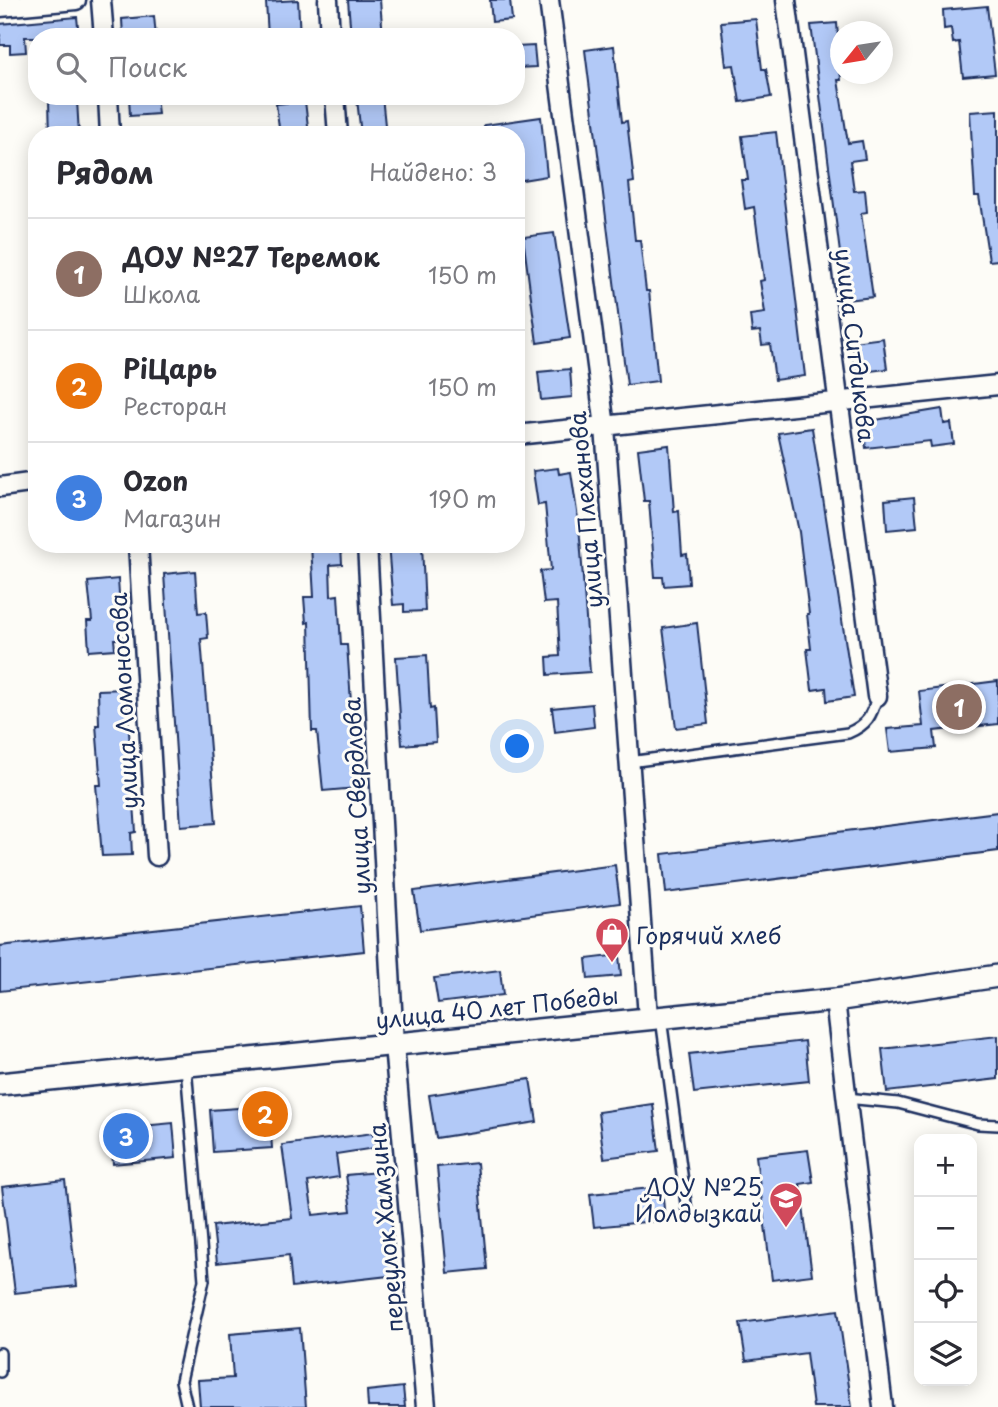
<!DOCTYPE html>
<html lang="ru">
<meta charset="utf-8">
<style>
:root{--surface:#fff;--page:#f7f7f7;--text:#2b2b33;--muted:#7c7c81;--line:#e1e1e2;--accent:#d1495b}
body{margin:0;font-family:"Playpen Sans",sans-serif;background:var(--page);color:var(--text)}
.controls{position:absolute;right:21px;bottom:21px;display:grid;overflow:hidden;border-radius:14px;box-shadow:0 4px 18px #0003}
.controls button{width:63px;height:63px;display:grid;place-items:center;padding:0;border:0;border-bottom:2px solid var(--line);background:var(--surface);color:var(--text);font:35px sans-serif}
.compass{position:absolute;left:830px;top:21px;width:63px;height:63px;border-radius:50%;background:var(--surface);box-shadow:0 4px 18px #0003;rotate:240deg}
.you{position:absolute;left:518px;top:747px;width:24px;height:24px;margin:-18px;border:5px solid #fff;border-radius:50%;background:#1a73e8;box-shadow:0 0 0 10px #1a73e833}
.badge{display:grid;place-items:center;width:46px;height:46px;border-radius:50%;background:var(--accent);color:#fff;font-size:23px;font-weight:700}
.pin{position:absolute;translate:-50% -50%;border:4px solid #fff;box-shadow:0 2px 7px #0006}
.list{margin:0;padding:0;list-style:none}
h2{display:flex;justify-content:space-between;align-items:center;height:91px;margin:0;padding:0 28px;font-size:30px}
h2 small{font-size:23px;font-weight:400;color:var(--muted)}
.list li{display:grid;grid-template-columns:46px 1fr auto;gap:21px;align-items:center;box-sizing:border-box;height:112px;padding:0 28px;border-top:2px solid var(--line)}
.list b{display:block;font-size:26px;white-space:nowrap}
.list p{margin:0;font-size:23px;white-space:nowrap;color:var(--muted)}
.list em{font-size:23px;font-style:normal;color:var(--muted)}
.icon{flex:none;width:38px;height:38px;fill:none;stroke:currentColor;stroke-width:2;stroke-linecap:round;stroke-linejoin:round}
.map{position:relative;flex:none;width:998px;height:1407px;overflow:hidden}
.search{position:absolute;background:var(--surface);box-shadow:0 4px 18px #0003;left:28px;top:28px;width:497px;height:77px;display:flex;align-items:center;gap:18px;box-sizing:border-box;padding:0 24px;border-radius:28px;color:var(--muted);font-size:26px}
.panel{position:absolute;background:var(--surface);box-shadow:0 4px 18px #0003;left:28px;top:126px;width:497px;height:427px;border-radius:28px}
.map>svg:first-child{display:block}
</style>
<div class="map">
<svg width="998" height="1407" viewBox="0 0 998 1407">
<rect width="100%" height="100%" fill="#fdfcf7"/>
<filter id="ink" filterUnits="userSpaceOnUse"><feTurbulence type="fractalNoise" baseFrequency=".0143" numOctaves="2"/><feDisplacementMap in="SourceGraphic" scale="14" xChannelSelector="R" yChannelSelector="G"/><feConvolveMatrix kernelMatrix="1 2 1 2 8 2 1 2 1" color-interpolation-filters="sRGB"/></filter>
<g filter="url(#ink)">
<path fill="#b2c9f7" stroke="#1b2f5e" stroke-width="2" d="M298,0L300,37H268L266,2Z
M348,0H380L383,37H351Z
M490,0H510L512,20L492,22Z
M987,6L995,74L963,77L959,42L953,43L951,28L944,29L943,10Z
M154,16L156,37H123L122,19Z
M77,17L79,37H25L26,52L10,53V45H0V24Z
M756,19L762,69H766L771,97L740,102L734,65L726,66L721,22Z
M837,23L841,80H838L848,143L862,141L865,159L850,161L854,191L865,190L867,212L861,213L873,297L846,300L811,25Z
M534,46L536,67L516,68V47Z
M614,46L622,122L627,121L634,182L629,183L635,240H640L646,291H649L658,381L627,385L585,50Z
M129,96H156L158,114L130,116Z
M382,96L386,135H361L357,99Z
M77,100L79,135H50L49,101Z
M305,101L309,135H280L276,104Z
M998,110V260L989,261L979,196H975L970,112Z
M541,117L547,176L516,181V135H485L484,125Z
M776,132L805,376L775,380L770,344L762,345L760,331L752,332L750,315L765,313L760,281L764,280L754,207L745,209L741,180H748L742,136Z
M554,233L570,338L537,343L523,237Z
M883,338L887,369L855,373L852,342Z
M570,369L572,397L541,400L538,372Z
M942,409L944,424L951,423L954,444L931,447L930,441L866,448L863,422Z
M812,428L854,697L827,701L826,688L812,690L807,649H811L807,614H809L799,532L778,433Z
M669,445L674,512L679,511L682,555L687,554L689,584L664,586L663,577H655L649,501H644L638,449Z
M558,468L559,474L571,472L579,525L590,672L548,675L547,657L560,656L557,602L544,603L540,571L551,570L545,504L538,505L533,471Z
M914,497L917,527L887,530L885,500Z
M341,544L342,564L330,565L331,596L338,595L341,645H347L357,788L323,791L317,731H312L309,622L306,623L304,597H314L311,545Z
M388,544H422L425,611L404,612V604L393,605Z
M195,571L198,613L206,612L208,638L201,639L216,823L181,826L164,574Z
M118,579L122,639H114L115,649L89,651L87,621H92L88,582Z
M697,623L708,724L676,728L663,628Z
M427,655L430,709L434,708L436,742L402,745L396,657Z
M998,681V724L934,731L936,748L890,752L887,729L923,726L919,691Z
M126,689L136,832L131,833L132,855L102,856L96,785H101L96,725H99L98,690Z
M592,704L594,727L555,732L552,708Z
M998,812V851L666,893L662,854Z
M615,865L620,903L420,930L414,891Z
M360,906L364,951L0,991V946Z
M619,955L621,976L588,979L586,959Z
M500,970L503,995L438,1003L434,978Z
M998,1036V1079L887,1092L882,1049Z
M805,1041L809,1081L694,1093L689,1054Z
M530,1079L537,1122L436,1138L429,1095Z
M653,1104L659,1151L604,1158L598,1112Z
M269,1106L272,1148L213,1152L210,1110Z
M173,1123L176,1158L113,1164L110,1129Z
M373,1133L375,1148L336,1154L339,1177L308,1182L313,1215L351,1211L346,1175L378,1172L383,1208L390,1207L397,1275L292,1287L289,1255L217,1263L213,1226L292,1218L282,1145Z
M808,1150L813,1182L800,1184L812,1275L772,1280L756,1156Z
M477,1163L487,1269L447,1273L437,1167Z
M65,1180L77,1286L15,1293L2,1187Z
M662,1187L665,1220L594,1227L590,1194Z
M838,1310L852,1407H813L806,1353L746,1361L740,1323Z
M300,1328L306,1407H200L198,1380L233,1378L230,1334Z
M403,1387L405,1407H368L367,1391Z"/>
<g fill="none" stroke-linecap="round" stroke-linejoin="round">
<g stroke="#1b2f5e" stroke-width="14">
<path id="service" d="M629,762L848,733C867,725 872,716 877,696
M661,1018L687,1211
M186,1067L204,1280L181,1381L187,1407
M846,1098L898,1103L978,1124L998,1125
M0,1353V1372"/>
</g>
<g stroke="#1b2f5e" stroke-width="23">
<path id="minor" d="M101,0L104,37
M328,0L330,37
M549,0L605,427L648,1017
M786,0L877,696
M0,7L76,0
M108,96L110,135
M335,96L338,135
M516,435L998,385
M0,487L37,482
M138,544L157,856
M367,544L394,1045L426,1407
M835,1000L883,1407"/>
</g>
<g stroke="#1b2f5e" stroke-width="26">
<path id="tertiary" d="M0,1084L835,1000L998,976"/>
</g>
<use href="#service" stroke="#fdfcf7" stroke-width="9"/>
<use href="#minor" stroke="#fdfcf7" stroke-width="18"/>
<use href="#tertiary" stroke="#fdfcf7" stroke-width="21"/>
</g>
</g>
<defs>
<g id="shop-pin" transform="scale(1.75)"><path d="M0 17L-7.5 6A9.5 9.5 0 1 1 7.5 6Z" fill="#d1495b" stroke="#fdfcf7"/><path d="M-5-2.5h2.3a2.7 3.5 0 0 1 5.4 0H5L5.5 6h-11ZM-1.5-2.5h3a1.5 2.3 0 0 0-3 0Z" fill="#fff"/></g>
<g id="school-pin" transform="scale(1.75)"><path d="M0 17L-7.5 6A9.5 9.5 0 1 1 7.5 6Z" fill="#d1495b" stroke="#fdfcf7"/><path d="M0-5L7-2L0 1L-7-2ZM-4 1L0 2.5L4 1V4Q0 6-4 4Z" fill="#fff"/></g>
</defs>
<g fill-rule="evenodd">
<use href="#shop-pin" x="612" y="934"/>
<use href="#school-pin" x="786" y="1199"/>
</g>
<g text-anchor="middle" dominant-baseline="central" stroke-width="6" stroke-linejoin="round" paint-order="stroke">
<g font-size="23" fill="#1b2f5e" stroke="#fdfcf7">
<text transform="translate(856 345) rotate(83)">улица Ситдикова</text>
<text transform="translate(585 510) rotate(-95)">улица Плеханова</text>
<text transform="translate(123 701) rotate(-93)">улица Ломоносова</text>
<text transform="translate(356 796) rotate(-93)">улица Свердлова</text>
<text transform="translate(497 1007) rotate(-6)">улица 40 лет Победы</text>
<text transform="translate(385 1228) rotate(-95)">переулок Хамзина</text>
</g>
<g font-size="23" fill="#1b2f5e" stroke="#fdfcf7" text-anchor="start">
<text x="636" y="934">Горячий хлеб</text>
<text x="762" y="1186" text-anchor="end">ДОУ №25<tspan x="762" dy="26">Йолдызкай</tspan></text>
</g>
</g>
</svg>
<div class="controls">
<button>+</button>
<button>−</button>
<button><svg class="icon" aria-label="locate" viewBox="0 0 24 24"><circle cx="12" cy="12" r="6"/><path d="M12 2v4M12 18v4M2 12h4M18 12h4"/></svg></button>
<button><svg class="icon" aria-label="layers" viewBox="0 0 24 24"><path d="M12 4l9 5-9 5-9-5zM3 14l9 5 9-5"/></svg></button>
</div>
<svg class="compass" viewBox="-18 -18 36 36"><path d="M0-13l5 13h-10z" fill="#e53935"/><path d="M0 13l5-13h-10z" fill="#7c7c81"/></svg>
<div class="you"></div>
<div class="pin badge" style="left:959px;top:707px;background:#8d6e63">1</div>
<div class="pin badge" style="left:265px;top:1114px;background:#e8710a">2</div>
<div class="pin badge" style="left:126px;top:1136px;background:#3f7fe0">3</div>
<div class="search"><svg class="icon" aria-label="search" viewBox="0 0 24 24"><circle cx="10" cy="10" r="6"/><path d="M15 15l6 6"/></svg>Поиск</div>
<section class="panel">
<h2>Рядом<small>Найдено: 3</small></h2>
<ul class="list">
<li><span class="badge" style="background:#8d6e63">1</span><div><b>ДОУ №27 Теремок</b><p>Школа</p></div><em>150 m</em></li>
<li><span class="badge" style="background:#e8710a">2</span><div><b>PiЦарь</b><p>Ресторан</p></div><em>150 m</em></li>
<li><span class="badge" style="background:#3f7fe0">3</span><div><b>Ozon</b><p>Магазин</p></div><em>190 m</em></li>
</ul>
</section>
</div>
